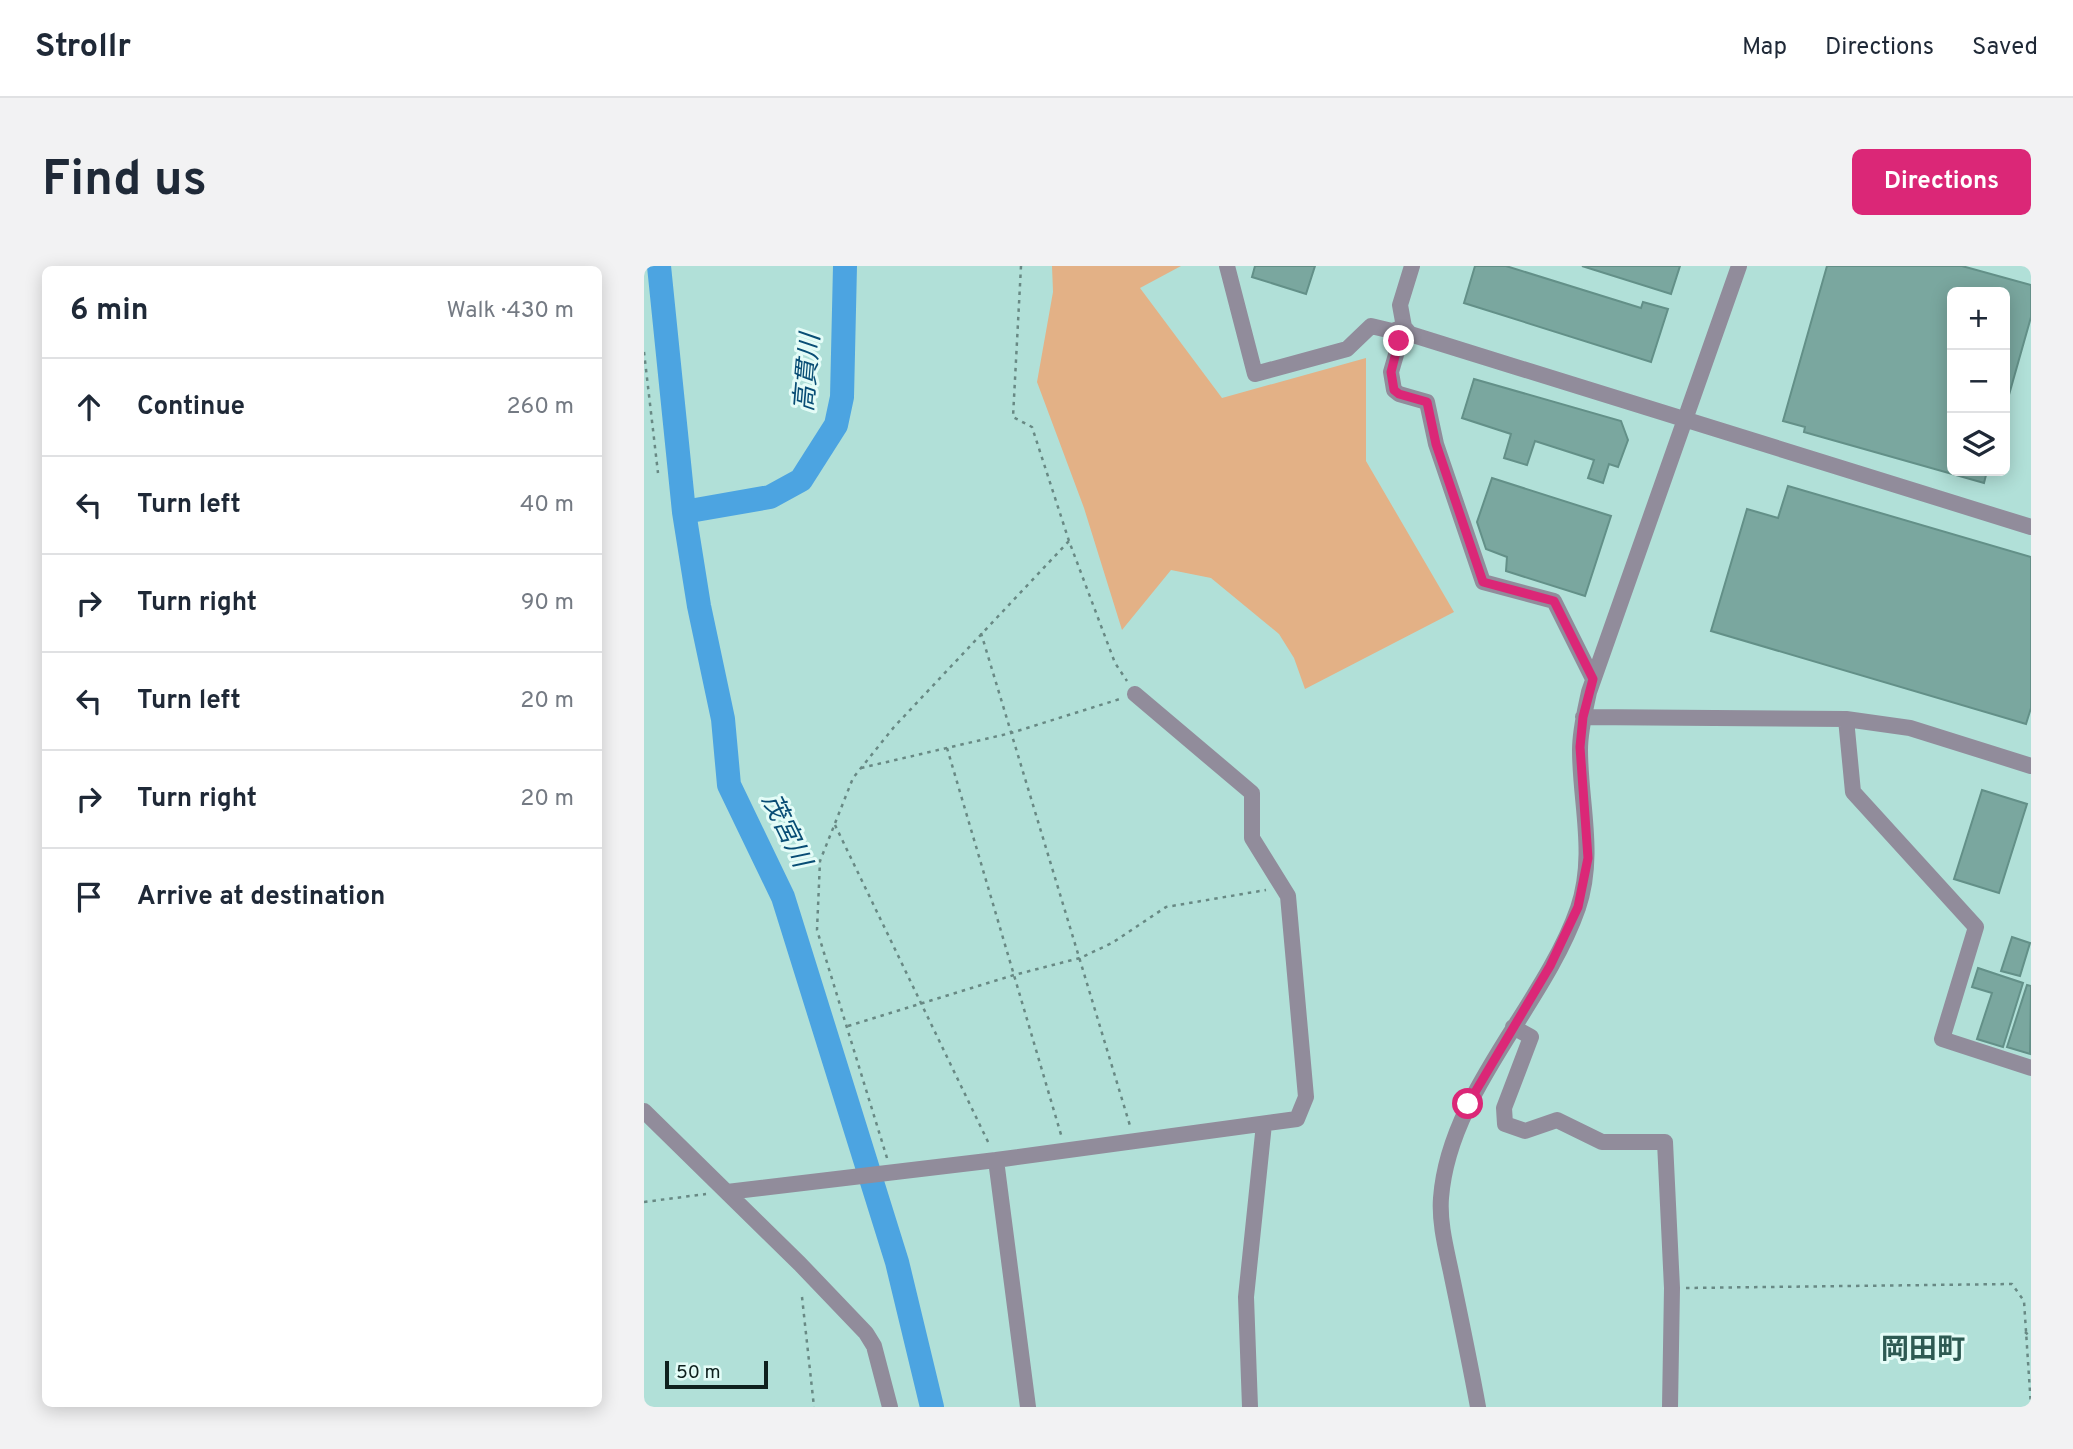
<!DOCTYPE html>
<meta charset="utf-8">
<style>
:root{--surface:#fff;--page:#f2f2f3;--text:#1f2937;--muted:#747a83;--line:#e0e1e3;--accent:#db2777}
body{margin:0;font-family:Overpass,"Noto Sans JP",sans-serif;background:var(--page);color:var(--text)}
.controls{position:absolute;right:21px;top:21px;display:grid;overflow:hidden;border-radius:10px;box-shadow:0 4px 18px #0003}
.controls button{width:63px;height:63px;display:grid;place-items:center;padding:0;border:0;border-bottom:2px solid var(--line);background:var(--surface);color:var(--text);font:35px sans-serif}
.scale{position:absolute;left:21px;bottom:18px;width:103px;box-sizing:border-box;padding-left:7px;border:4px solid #0e201d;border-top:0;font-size:19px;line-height:24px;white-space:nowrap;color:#0e201d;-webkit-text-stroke:5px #e4fcf7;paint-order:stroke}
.stop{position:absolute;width:21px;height:21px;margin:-16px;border:5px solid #db2777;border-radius:50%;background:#fff}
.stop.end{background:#db2777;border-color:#fff;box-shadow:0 2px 7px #0008}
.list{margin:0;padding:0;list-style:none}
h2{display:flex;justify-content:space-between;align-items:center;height:91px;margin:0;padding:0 28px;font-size:30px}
h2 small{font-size:23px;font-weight:400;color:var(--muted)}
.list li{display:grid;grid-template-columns:46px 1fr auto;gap:21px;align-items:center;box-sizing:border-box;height:98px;padding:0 28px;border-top:2px solid var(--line)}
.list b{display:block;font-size:26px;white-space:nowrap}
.list em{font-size:23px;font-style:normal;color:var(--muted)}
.icon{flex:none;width:38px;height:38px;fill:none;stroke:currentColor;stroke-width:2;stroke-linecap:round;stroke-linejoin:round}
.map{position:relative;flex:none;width:1387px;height:1141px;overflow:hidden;border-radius:10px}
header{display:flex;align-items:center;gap:42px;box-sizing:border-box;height:98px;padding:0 35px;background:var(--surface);border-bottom:2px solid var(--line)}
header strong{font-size:33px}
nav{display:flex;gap:38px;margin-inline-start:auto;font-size:24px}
.intro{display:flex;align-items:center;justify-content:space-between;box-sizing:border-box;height:168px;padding:0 42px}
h1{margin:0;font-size:49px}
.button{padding:18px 32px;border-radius:10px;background:var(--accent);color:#fff;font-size:24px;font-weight:700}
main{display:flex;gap:42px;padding:0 42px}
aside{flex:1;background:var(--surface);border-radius:10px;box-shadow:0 4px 18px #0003}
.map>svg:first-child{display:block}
</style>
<header>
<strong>Strollr</strong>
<nav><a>Map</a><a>Directions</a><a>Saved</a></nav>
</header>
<div class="intro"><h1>Find us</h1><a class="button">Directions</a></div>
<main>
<aside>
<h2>6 min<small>Walk · 430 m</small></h2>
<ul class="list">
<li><svg class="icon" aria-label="ahead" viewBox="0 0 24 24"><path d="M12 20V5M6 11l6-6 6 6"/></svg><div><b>Continue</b></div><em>260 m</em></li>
<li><svg class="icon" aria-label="left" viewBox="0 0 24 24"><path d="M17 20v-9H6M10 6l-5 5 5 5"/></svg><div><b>Turn left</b></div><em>40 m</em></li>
<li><svg class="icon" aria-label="right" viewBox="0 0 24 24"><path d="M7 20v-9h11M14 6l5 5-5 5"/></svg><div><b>Turn right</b></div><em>90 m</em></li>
<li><svg class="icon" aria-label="left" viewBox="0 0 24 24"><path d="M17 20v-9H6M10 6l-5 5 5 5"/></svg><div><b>Turn left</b></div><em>20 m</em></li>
<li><svg class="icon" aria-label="right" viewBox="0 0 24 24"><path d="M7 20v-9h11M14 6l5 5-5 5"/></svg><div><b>Turn right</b></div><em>20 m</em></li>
<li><svg class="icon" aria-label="arrive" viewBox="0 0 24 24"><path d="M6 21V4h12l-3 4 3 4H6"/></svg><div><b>Arrive at destination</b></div></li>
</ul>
</aside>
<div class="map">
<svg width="1387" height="1141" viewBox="0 0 1387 1141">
<rect width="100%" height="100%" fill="#b1e0d8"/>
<path fill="#e3b186" d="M408,0H537L496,22L578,132L722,92V195L810,346L661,423L650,392L635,368L567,312L527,304L478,364L440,242L393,116L409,26Z"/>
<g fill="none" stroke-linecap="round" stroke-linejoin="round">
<path stroke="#4ca4e1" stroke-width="24" d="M15,0L40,246L55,340L79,453L85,519L139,631L253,996L288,1141
M40,246L126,231L157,214L192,159L198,131L201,0"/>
</g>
<path fill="#7aa79f" stroke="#639088" stroke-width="2" d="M611,0H671L662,28L608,11Z
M831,0H862L997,42L999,36L1024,43L1007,96L820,37Z
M938,0H1036L1027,28Z
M1183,0H1318L1387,19V51L1361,143V26H1308V205H1343L1340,217L1160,166L1161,161L1139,155Z
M830,113L977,155L984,174L974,201L965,198L959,217L944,212L950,194L891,175L883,199L860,192L867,168L818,152Z
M848,212L967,250L941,330L862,305L863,291L842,283L833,256Z
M1144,220L1387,291V442L1382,458L1067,365L1103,243L1134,252Z
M1338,524L1383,538L1355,627L1310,613Z
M1368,671L1386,677L1376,710L1357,705Z
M1334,702L1379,717L1359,781L1333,773L1348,727L1328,721Z
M1383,719L1387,720L1386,788L1363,781Z"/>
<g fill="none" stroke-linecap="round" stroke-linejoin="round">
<path stroke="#688984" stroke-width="2.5" stroke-dasharray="3.5 5" stroke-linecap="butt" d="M377,0L369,151L388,161L425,275L471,397L483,415
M0,86L14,207
M337,367L487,863
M303,482L418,872
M217,502L367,467L479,432
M191,559L346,880
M204,760L370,709L436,692L468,677L522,641L622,624
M243,892L173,664L176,595L209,512L250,461L425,275
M0,936L62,928
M1042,1022L1368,1018L1380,1035L1387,1141
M158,1031L170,1141
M1381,1066L1387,1071"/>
<path stroke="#918c9b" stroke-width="16" d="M583,0L611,108L703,83L727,60L748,65L760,61
M768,0L756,39L760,61L747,106L750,124L755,128L783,136L792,178L839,316L910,335L949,413
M760,61L766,68L1387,261
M939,451L1202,453L1266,462L1387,500
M1202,453L1209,526L1332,661L1298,773L1387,802
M869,761L887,771L860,842L861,858L881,865L913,854L958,876H1021L1028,1022L1026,1141
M0,845L156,998L222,1067L230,1080L246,1141
M352,894L384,1141
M83,926L352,894L653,853L662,831L644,630L608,572V527L491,428
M606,1141L602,1031L620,858
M834,1141C826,1097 817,1054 808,1011C803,986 795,958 797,932C805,826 900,740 934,642C952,589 936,537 936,484C936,464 941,445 945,426L1095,0"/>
</g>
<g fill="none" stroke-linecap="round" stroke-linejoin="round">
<path stroke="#db2777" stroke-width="9" d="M755,75L747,106L750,124L755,128L783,136L792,178L839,316L910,335L949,413L939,451L936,481L944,592L934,641L906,700L824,838"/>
</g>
<g text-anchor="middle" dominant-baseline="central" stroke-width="6" stroke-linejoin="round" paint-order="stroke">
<g font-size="26" font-style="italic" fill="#084d75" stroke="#e4fcf7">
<text transform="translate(165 107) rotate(-85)">高貫川</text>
<text transform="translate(141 565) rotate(64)">茂宮川</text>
</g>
<g font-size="28" font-weight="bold" fill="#2e5a53" stroke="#e4fcf7">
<text x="1279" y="1085">岡田町</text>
</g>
</g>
</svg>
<div class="controls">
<button>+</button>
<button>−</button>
<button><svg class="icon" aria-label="layers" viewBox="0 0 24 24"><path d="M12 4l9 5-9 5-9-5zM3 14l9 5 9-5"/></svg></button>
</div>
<div class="scale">50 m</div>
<div class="stop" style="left:824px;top:838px"></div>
<div class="stop end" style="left:755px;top:75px"></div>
</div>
</main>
